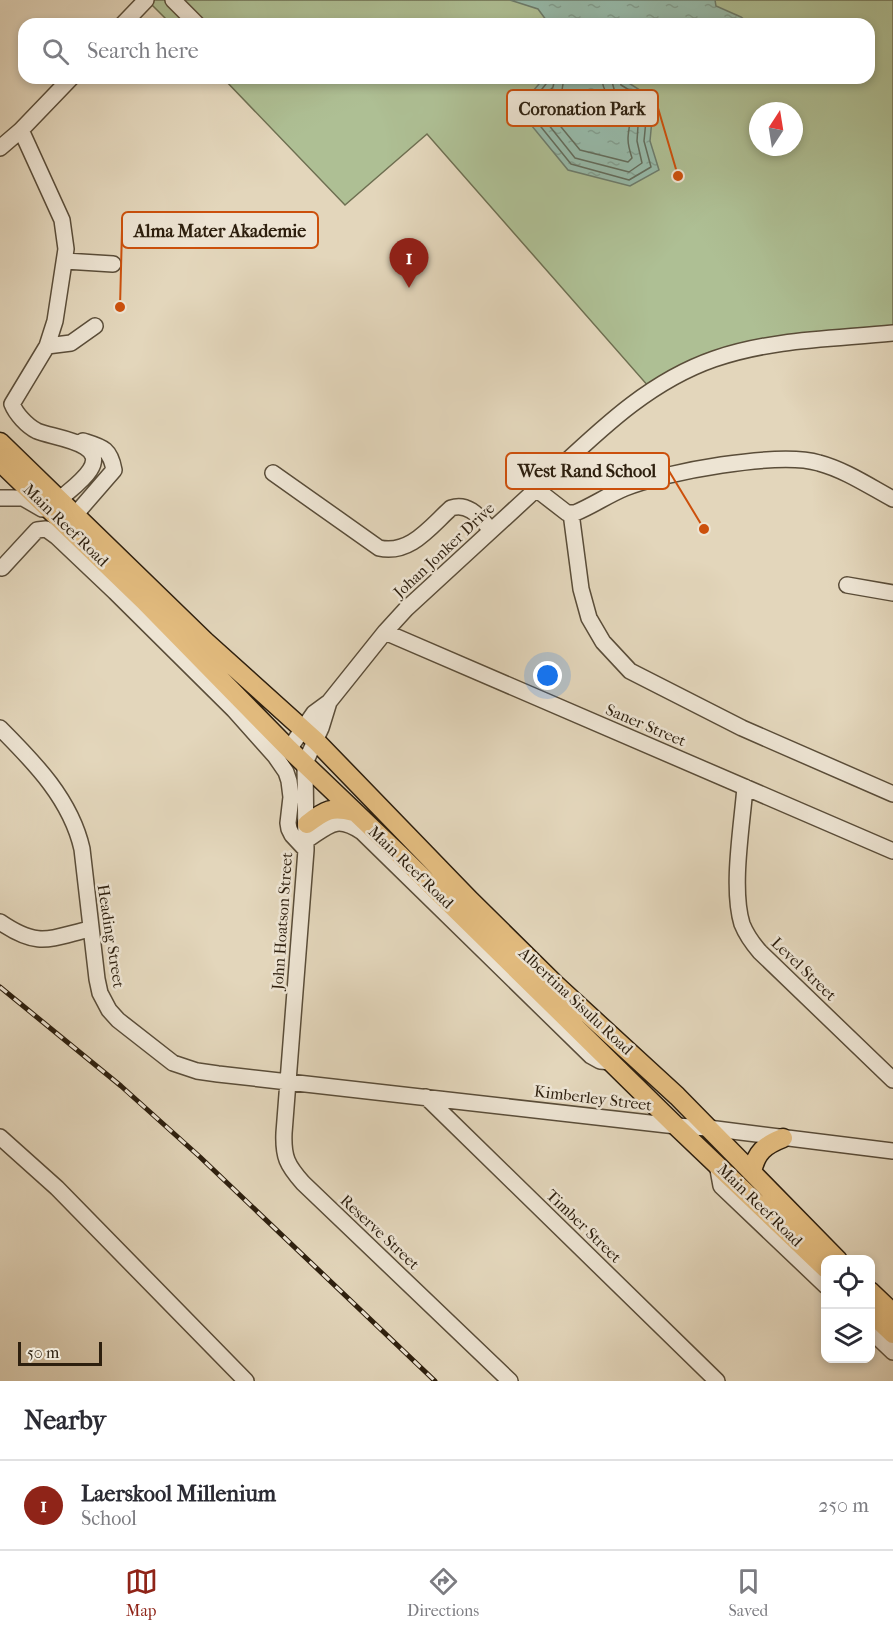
<!DOCTYPE html>
<style>
:root{--surface:#fff;--page:#f2f2f3;--text:#2b2b33;--muted:#7c7c81;--line:#e1e1e2;--accent:#8f2418}
body{margin:0;font-family:"IM FELL French Canon",serif;background:var(--page);color:var(--text)}
.controls{position:absolute;right:18px;bottom:18px;display:grid;overflow:hidden;border-radius:12px;box-shadow:0 3px 9px #0003}
.controls button{width:54px;height:54px;display:grid;place-items:center;padding:0;border:0;border-bottom:2px solid var(--line);background:var(--surface);color:var(--text);font:30px sans-serif}
.compass{position:absolute;left:749px;top:102px;width:54px;height:54px;border-radius:50%;background:var(--surface);box-shadow:0 3px 9px #0003;rotate:12deg}
.scale{position:absolute;left:18px;bottom:15px;width:84px;box-sizing:border-box;padding-left:6px;border:3px solid #2d1f0e;border-top:0;font-size:16px;line-height:21px;white-space:nowrap;color:#2d1f0e;-webkit-text-stroke:4px #ede4d3;paint-order:stroke}
.you{position:absolute;left:548px;top:676px;width:21px;height:21px;margin:-15px;border:4px solid #fff;border-radius:50%;background:#1a73e8;box-shadow:0 0 0 9px #1a73e833}
.badge{display:grid;place-items:center;width:39px;height:39px;border-radius:50%;background:var(--accent);color:#fff;font-size:20px;font-weight:700}
.pin{position:absolute;translate:-50% -50px;filter:drop-shadow(0 2px 3px #0008)}
.pin::after{content:'';position:absolute;top:32px;width:21px;height:18px;background:inherit;clip-path:polygon(0 0,100% 0,50% 100%)}
.list{margin:0;padding:0;list-style:none}
h2{display:flex;justify-content:space-between;align-items:center;height:78px;margin:0;padding:0 24px;font-size:26px}
h2 small{font-size:20px;font-weight:400;color:var(--muted)}
.list li{display:grid;grid-template-columns:39px 1fr auto;gap:18px;align-items:center;box-sizing:border-box;height:90px;padding:0 24px;border-top:2px solid var(--line)}
.list b{display:block;font-size:22px;white-space:nowrap}
.list p{margin:0;font-size:20px;white-space:nowrap;color:var(--muted)}
.list em{font-size:20px;font-style:normal;color:var(--muted)}
.icon{flex:none;width:33px;height:33px;fill:none;stroke:currentColor;stroke-width:2;stroke-linecap:round;stroke-linejoin:round}
.map{position:relative;flex:none;width:893px;height:1381px;overflow:hidden}
.search{position:absolute;background:var(--surface);box-shadow:0 3px 9px #0003;left:18px;right:18px;top:18px;height:66px;display:flex;align-items:center;gap:15px;box-sizing:border-box;padding:0 21px;border-radius:18px;color:var(--muted);font-size:22px}
.sheet{height:168px;background:var(--surface)}
nav{display:flex;justify-content:space-around;align-items:center;box-sizing:border-box;height:84px;border-top:2px solid var(--line);background:var(--surface);font-size:16px;color:var(--muted)}
nav a{display:grid;justify-items:center;gap:3px}
nav .on{color:var(--accent)}
.map>svg:first-child{display:block}
</style>
<div class="map">
<svg width="893" height="1381" viewBox="0 0 893 1381">
<defs>
<pattern id="water-ripples" width="26" height="14" patternUnits="userSpaceOnUse" patternTransform="scale(1.5)"><rect width="26" height="14" fill="#96baaa"/><path d="M2 4q2-2 4 0t4 0M15 11q2-2 4 0t4 0" fill="none" stroke="#829f91"/></pattern>
</defs>
<rect width="100%" height="100%" fill="#e3d6bb"/>
<filter id="stains"><feTurbulence type="fractalNoise" baseFrequency=".00333" numOctaves="4"/><feColorMatrix values="0 0 0 0 .2 0 0 0 0 .09 0 0 0 0 .02 0 0 0 .5 -.17"/></filter>
<radialGradient id="worn" r=".72"><stop offset=".6" stop-color="#630" stop-opacity="0"/><stop offset="1" stop-color="#630" stop-opacity=".3"/></radialGradient>
<path fill="#aebf94" stroke="#6e6f51" stroke-width="1.5" fill-rule="evenodd" d="M147,0H893V326L803,334L649,387L427,134L345,205L223,78H869V24H171ZM758,111H794V147H758Z"/>
<path fill="url(#water-ripples)" stroke="#6c7c6c" stroke-width="1.5" d="M510,0H715L716,6L741,17L750,24H549L538,9Z
M544,78H621L643,92L653,109L650,141L659,170L630,186L568,170L527,120L523,103Z"/>
<g fill="none" stroke-linecap="round" stroke-linejoin="round">
<path stroke="#626c5c" stroke-width="1.5" d="M548,78L546,84L530,104L533,117L571,164L629,180L651,167L644,141L647,110L639,96L621,85L619,78
M555,78L553,87L538,106L540,114L575,158L629,172L642,163L637,141L639,111L633,102L614,89L611,78
M564,78L562,90L548,107V111L580,150L628,162L632,158C630,152 628,146 628,139C628,131 631,122 630,115C628,100 603,104 602,78"/>
<g stroke="#5a4d39" stroke-width="18">
<path id="minor" d="M173,0L197,24
M123,24L146,0
M0,148L21,130
M65,261L113,264
M47,346L71,343L95,326
M273,473L379,548C410,555 430,527 451,508C469,502 480,518 491,530
M536,489L567,513H575C592,506 608,495 625,488C664,472 779,451 819,463C845,470 869,486 893,499
M0,498H23L42,509
M60,499C70,490 83,481 90,470C108,442 53,438 37,431C27,426 16,414 12,404L47,346L55,321L66,249L62,220L21,130L71,78
M571,513L581,589L589,618L603,642L630,671L742,728L893,794
M75,515L114,470C110,448 102,447 83,441
M2,568L37,530L46,529L57,537L115,592L234,710L275,756L286,772L289,781L291,797L288,823L289,829L292,835L306,850
M847,585L893,593
M385,632L893,851
M329,702L321,728L305,763L306,850L284,1133C283,1157 287,1165 303,1183L510,1381
M0,728C35,763 71,800 82,849L97,979L100,993L109,1010L118,1020L173,1063L197,1071L218,1074L676,1126L708,1128L893,1151
M289,749L314,713L329,702L385,632L406,609C452,567 497,525 543,483C595,435 645,383 714,359C772,339 833,339 893,333
M745,787C742,826 731,888 742,924C746,934 753,944 760,952L893,1080
M307,840C330,825 336,815 362,832L591,1056L600,1061L612,1062
M0,922C38,948 48,939 90,929
M426,1097L717,1381
M0,1137L57,1188L246,1381
M717,1164L721,1186L826,1286
M870,1330L893,1352"/>
</g>
<g stroke="#2d1f0e" stroke-width="21">
<path id="major" d="M0,442L205,641L316,741L469,899L555,984L677,1096L838,1260
M0,462L143,600L289,749L399,854L676,1126L826,1269
M307,824C325,810 332,806 354,812
M752,1172C756,1152 765,1145 783,1138
M870,1291L893,1313
M870,1312L893,1334"/>
</g>
<use href="#minor" stroke="#ede4d3" stroke-width="15"/>
<use href="#major" stroke="#e2bb7e" stroke-width="18"/>
<g stroke="#2d1f0e" stroke-width="5">
<path id="rail" d="M0,987L121,1086L200,1157L435,1381"/>
</g>
<use href="#rail" stroke="#ede4d3" stroke-width="3" stroke-dasharray="9" stroke-linecap="butt"/>
</g>
<g text-anchor="middle" dominant-baseline="central" stroke-width="5" stroke-linejoin="round" paint-order="stroke">
<g font-size="16" fill="#2d1f0e" stroke="#ede4d3">
<text transform="translate(66 525) rotate(44)">Main Reef Road</text>
<text transform="translate(444 550) rotate(-43)">Johan Jonker Drive</text>
<text transform="translate(646 725) rotate(23)">Saner Street</text>
<text transform="translate(411 867) rotate(44)">Main Reef Road</text>
<text transform="translate(282 921) rotate(-86)">John Hoatson Street</text>
<text transform="translate(111 936) rotate(81)">Heading Street</text>
<text transform="translate(804 969) rotate(44)">Level Street</text>
<text transform="translate(576 1001) rotate(43)">Albertina Sisulu Road</text>
<text transform="translate(593 1098) rotate(7)">Kimberley Street</text>
<text transform="translate(760 1205) rotate(44)">Main Reef Road</text>
<text transform="translate(584 1226) rotate(44)">Timber Street</text>
<text transform="translate(380 1232) rotate(43)">Reserve Street</text>
</g>
</g>
<path fill="none" stroke="#cc500c" stroke-width="2" d="M678 176L658 108M120 307L122 230M704 529L669 471"/>
<g fill="#cc500c" stroke="#ede4d3" stroke-width="2">
<circle cx="678" cy="176" r="6"/>
<circle cx="120" cy="307" r="6"/>
<circle cx="704" cy="529" r="6"/>
</g>
<g fill="#ede4d3" stroke="#cc500c" stroke-width="2">
<rect x="507" y="90" width="151" height="36" rx="6"/>
<rect x="122" y="212" width="196" height="36" rx="6"/>
<rect x="506" y="453" width="163" height="36" rx="6"/>
</g>
<g font-size="18" text-anchor="middle" font-weight="bold" fill="#2d1f0e">
<text x="582" y="115">Coronation Park</text>
<text x="220" y="237">Alma Mater Akademie</text>
<text x="587" y="477">West Rand School</text>
</g>
<rect width="100%" height="100%" filter="url(#stains)"/>
<rect width="100%" height="100%" fill="url(#worn)"/>
</svg>
<div class="controls">
<button><svg class="icon" aria-label="locate" viewBox="0 0 24 24"><circle cx="12" cy="12" r="6"/><path d="M12 2v4M12 18v4M2 12h4M18 12h4"/></svg></button>
<button><svg class="icon" aria-label="layers" viewBox="0 0 24 24"><path d="M12 4l9 5-9 5-9-5zM3 14l9 5 9-5"/></svg></button>
</div>
<svg class="compass" viewBox="-18 -18 36 36"><path d="M0-13l5 13h-10z" fill="#e53935"/><path d="M0 13l5-13h-10z" fill="#7c7c81"/></svg>
<div class="scale">50 m</div>
<div class="you"></div>
<div class="pin badge" style="left:409px;top:288px">1</div>
<div class="search"><svg class="icon" aria-label="search" viewBox="0 0 24 24"><circle cx="10" cy="10" r="6"/><path d="M15 15l6 6"/></svg>Search here</div>
</div>
<section class="sheet">
<h2>Nearby<small></small></h2>
<ul class="list">
<li><span class="badge">1</span><div><b>Laerskool Millenium</b><p>School</p></div><em>250 m</em></li>
</ul>
</section>
<nav>
<a class="on"><svg class="icon" aria-label="map" viewBox="0 0 24 24"><path d="M3 6l6-2 6 2 6-2v14l-6 2-6-2-6 2zM9 4v14M15 6v14"/></svg>Map</a>
<a><svg class="icon" aria-label="directions" viewBox="0 0 24 24"><path d="M12 3l9 9-9 9-9-9zM9 14v-3h6M13 9l2 2-2 2"/></svg>Directions</a>
<a><svg class="icon" aria-label="saved" viewBox="0 0 24 24"><path d="M7 4h10v16l-5-4-5 4z"/></svg>Saved</a>
</nav>
